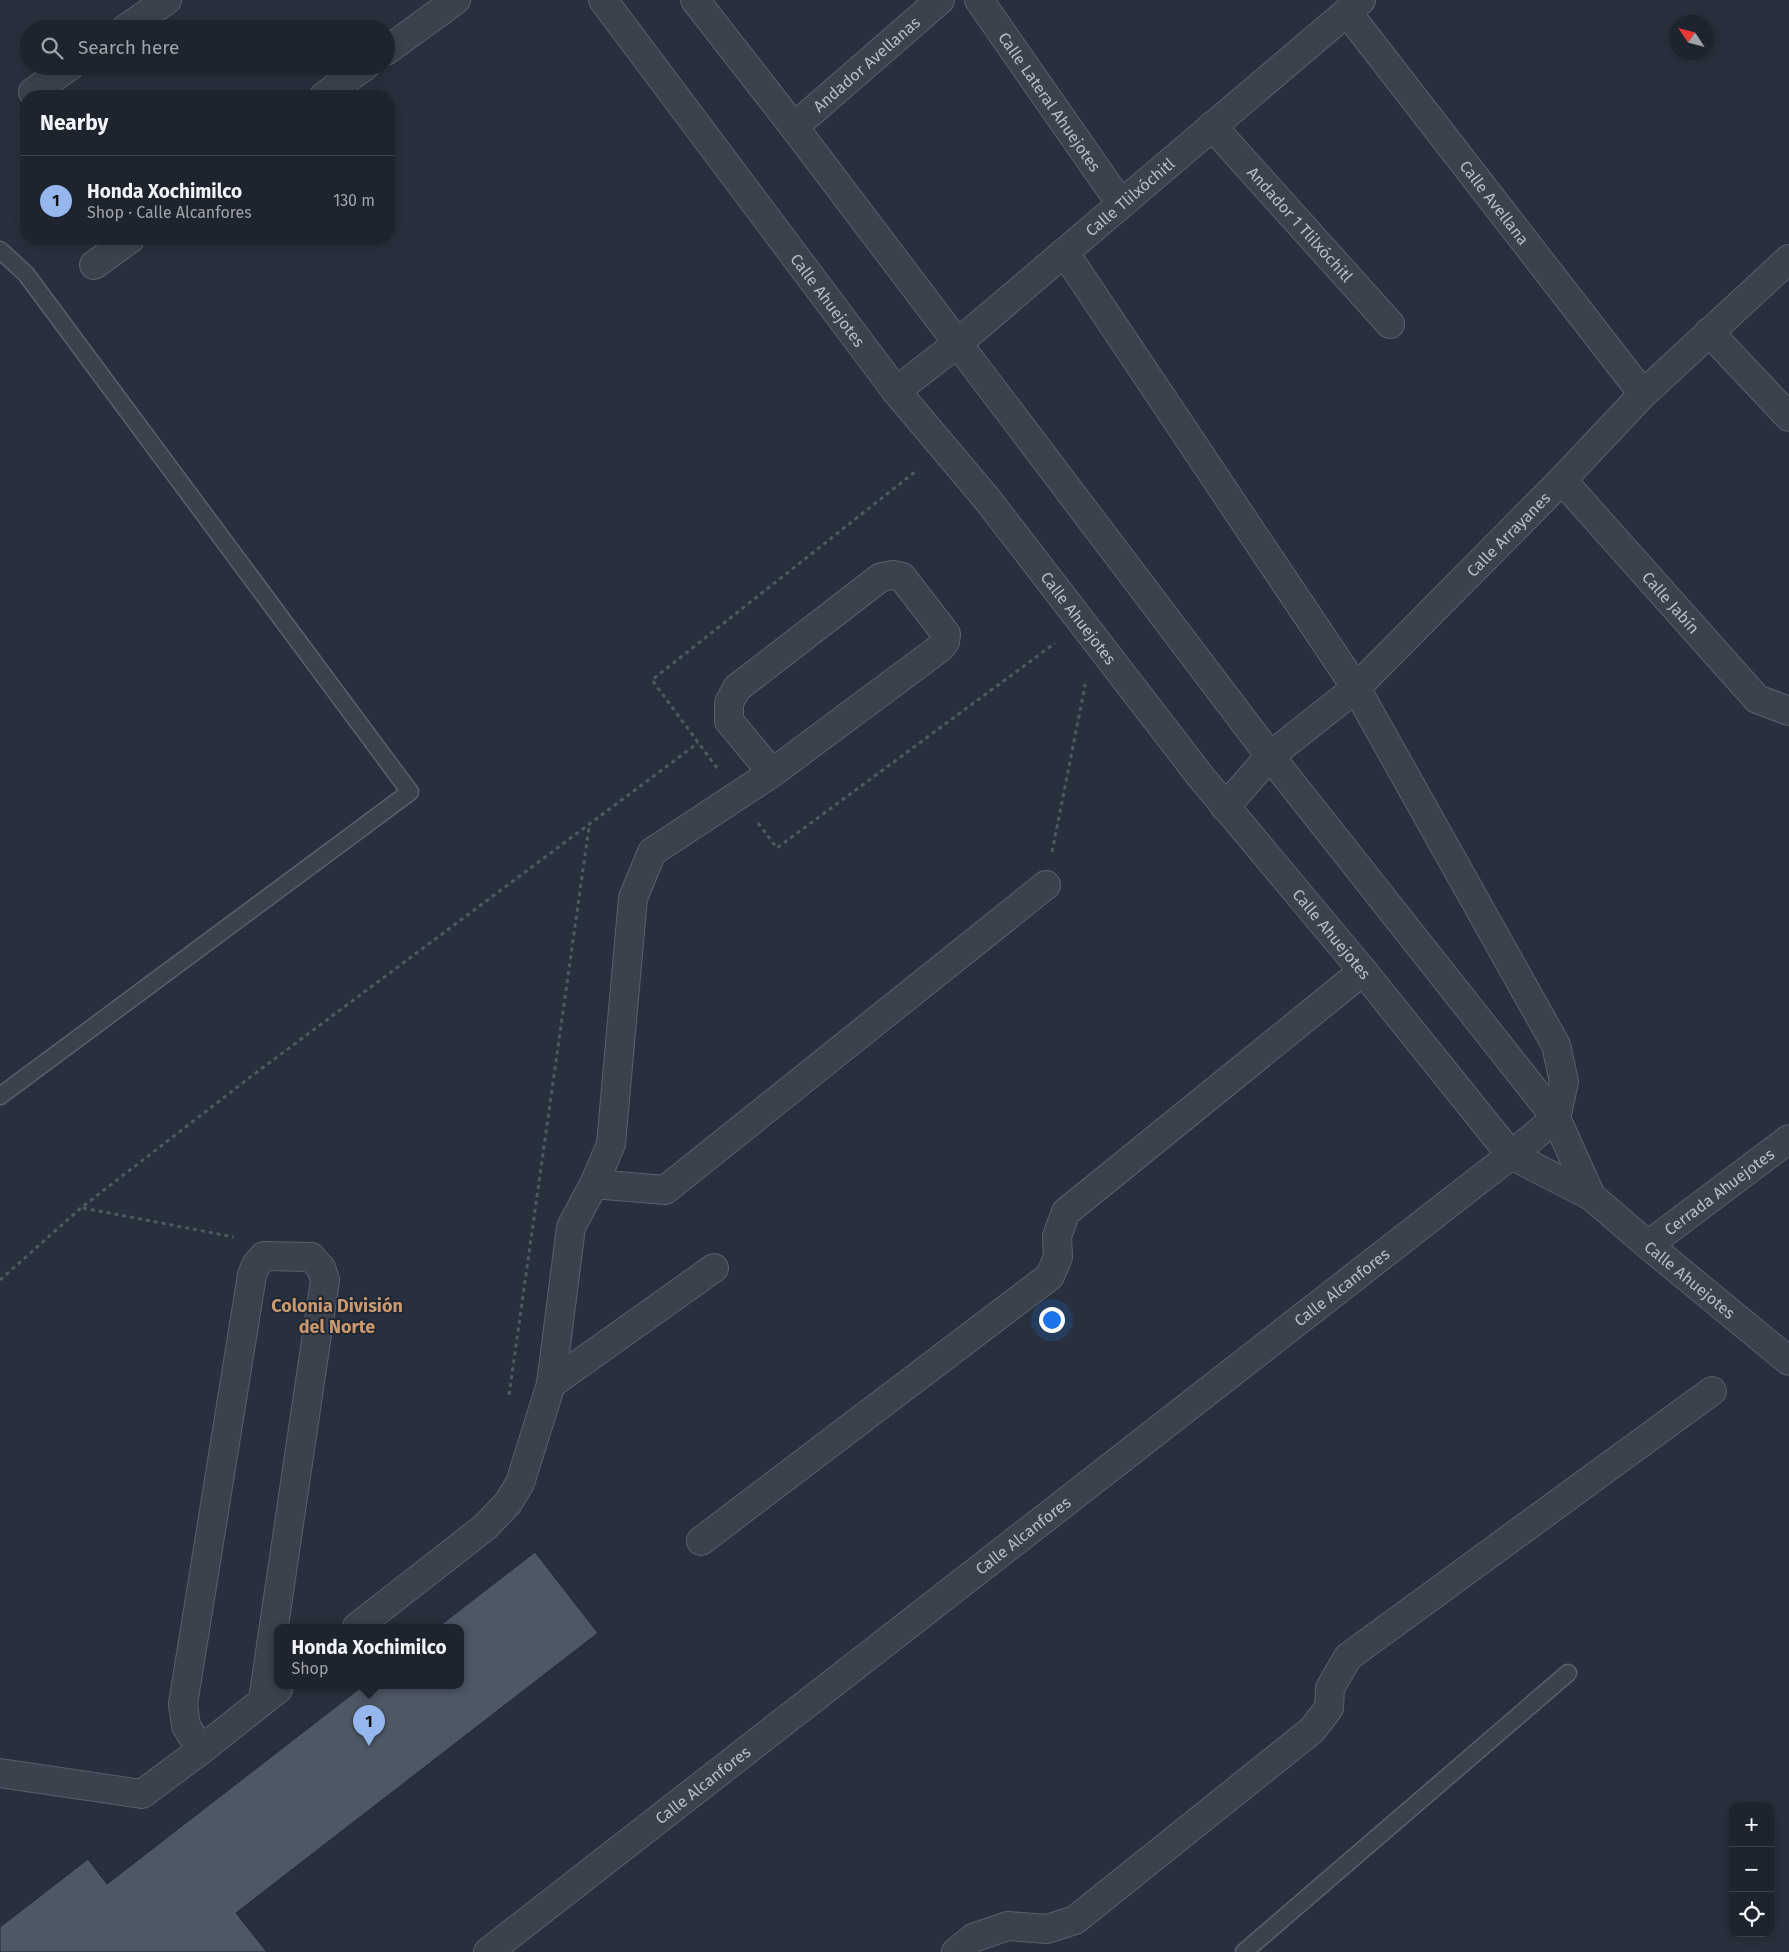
<!DOCTYPE html>
<meta charset="utf-8">
<style>
:root{--surface:#1d242d;--page:#2a3039;--text:#f1f3f6;--muted:#a0a4aa;--line:#3b4149;--accent:#96b6ee}
body{margin:0;font-family:"Fira Sans",sans-serif;background:var(--page);color:var(--text)}
.controls{position:absolute;right:15px;bottom:15px;display:grid;overflow:hidden;border-radius:10px;box-shadow:0 2px 12px #0003}
.controls button{width:45px;height:45px;display:grid;place-items:center;padding:0;border:0;border-bottom:1px solid var(--line);background:var(--surface);color:var(--text);font:25px sans-serif}
.compass{position:absolute;left:1669px;top:15px;width:45px;height:45px;border-radius:50%;background:var(--surface);box-shadow:0 2px 12px #0003;rotate:306deg}
.you{position:absolute;left:1051px;top:1319px;width:18px;height:18px;margin:-12px;border:4px solid #fff;border-radius:50%;background:#1a73e8;box-shadow:0 0 0 8px #1a73e833}
.badge{display:grid;place-items:center;width:32px;height:32px;border-radius:50%;background:var(--accent);color:#111;font-size:16px;font-weight:700}
.pin{position:absolute;translate:-50% -41px;filter:drop-shadow(0 1px 2px #0008)}
.pin::after{content:'';position:absolute;top:26px;width:18px;height:15px;background:inherit;clip-path:polygon(0 0,100% 0,50% 100%)}
.popup{position:absolute;left:274px;top:1624px;width:190px;height:65px;box-sizing:border-box;display:grid;place-content:center;border-radius:10px;background:var(--surface);filter:drop-shadow(0 1px 4px #0005);font-size:16px;white-space:nowrap;color:var(--muted)}
.popup b{font-size:19px;color:var(--text)}
.popup::after{content:'';position:absolute;left:50%;top:100%;margin-left:-10px;border:10px solid transparent;border-top-color:var(--surface)}
.list{margin:0;padding:0;list-style:none}
h2{display:flex;justify-content:space-between;align-items:center;height:65px;margin:0;padding:0 20px;font-size:21px}
h2 small{font-size:16px;font-weight:400;color:var(--muted)}
.list li{display:grid;grid-template-columns:32px 1fr auto;gap:15px;align-items:center;box-sizing:border-box;height:90px;padding:0 20px;border-top:1px solid var(--line)}
.list b{display:block;font-size:19px;white-space:nowrap}
.list p{margin:0;font-size:16px;white-space:nowrap;color:var(--muted)}
.list em{font-size:16px;font-style:normal;color:var(--muted)}
.icon{flex:none;width:28px;height:28px;fill:none;stroke:currentColor;stroke-width:2;stroke-linecap:round;stroke-linejoin:round}
.map{position:relative;flex:none;width:1789px;height:1952px;overflow:hidden}
.search{position:absolute;background:var(--surface);box-shadow:0 2px 12px #0003;left:20px;top:20px;width:375px;height:55px;display:flex;align-items:center;gap:12px;box-sizing:border-box;padding:0 18px;border-radius:28px;color:var(--muted);font-size:19px}
.panel{position:absolute;background:var(--surface);box-shadow:0 2px 12px #0003;left:20px;top:90px;width:375px;height:155px;border-radius:20px}
.map>svg:first-child{display:block}
</style>
<div class="map">
<svg width="1789" height="1952" viewBox="0 0 1789 1952">
<rect width="100%" height="100%" fill="#27303c"/>
<path fill="#4e5765" stroke="#222934" d="M535,1552L598,1633L236,1913L267,1952H0V1927L88,1859L107,1884L364,1685H460V1627H438Z"/>
<g fill="none" stroke-linecap="round" stroke-linejoin="round">
<g stroke="#59606b" stroke-width="19">
<path id="service" d="M0,250L26,274L410,792L0,1096
M1244,1952L1568,1673"/>
</g>
<g stroke="#59606b" stroke-width="30">
<g id="minor">
<path id="s1" d="M603,0L896,391L987,499L1201,777L1363,971L1511,1155L1591,1196L1648,1245L1789,1361"/>
<path d="M695,0L794,127L1270,756L1556,1118L1591,1196"/>
<path id="s2" d="M979,0L1121,204"/>
<path id="s3" d="M1347,12L1643,394"/>
<path d="M125,29L167,0"/>
<path d="M386,51L456,0"/>
<path d="M33,92L70,66"/>
<path d="M324,96L365,66"/>
<path id="s4" d="M1212,126L1390,324"/>
<path id="s5" d="M794,127L940,0"/>
<path d="M1065,253L1356,688L1556,1045L1564,1082L1556,1118"/>
<path d="M94,265L130,239"/>
<path d="M1709,332L1789,417"/>
<path id="s6" d="M896,391L958,343L1361,0"/>
<path id="s7" d="M1562,480L1757,699L1789,711"/>
<path id="s8" d="M1225,807L1270,756L1356,688L1562,480L1643,394L1789,259"/>
<path d="M594,1184L665,1190L1046,885"/>
<path id="s9" d="M1648,1245L1789,1139"/>
<path d="M551,1384L714,1268"/>
<path d="M701,1541L1050,1276L1058,1257L1057,1236L1066,1212L1363,971"/>
<path d="M357,1627L485,1527L508,1503L520,1483L551,1384L571,1227L594,1184L611,1144L633,898L652,852L772,773L940,648L945,642L946,634L902,577L893,575L881,577L737,688L729,703V721L772,773"/>
<path d="M201,1750L186,1726L183,1704L252,1275L256,1265L264,1256L311,1257L321,1268L325,1280L263,1700"/>
<path d="M0,1773L142,1794L201,1750L278,1689"/>
<path id="s10" d="M488,1952L1511,1155L1556,1118"/>
<path d="M956,1952L973,1938L1008,1926L1047,1929L1075,1920L1312,1730L1329,1708L1330,1688L1348,1657L1712,1391"/>
</g>
</g>
<path stroke="#4b5c5f" stroke-width="3" stroke-dasharray="4 4" stroke-linecap="butt" d="M717,768L652,680L916,471
M758,823L777,848L1055,643
M1052,852L1085,686L1084,684
M83,1208L234,1237
M0,1280L82,1207L253,1075L698,743
M509,1395L589,827"/>
<use href="#service" stroke="#3b424d" stroke-width="16"/>
<use href="#minor" stroke="#3b424d" stroke-width="28"/>
</g>
<g text-anchor="middle" dominant-baseline="central" stroke-width="4" stroke-linejoin="round" paint-order="stroke">
<g font-size="16" fill="#b7bdc8" stroke="#202732">
<text stroke="none"><textPath href="#s5" startOffset="96">Andador Avellanas</textPath></text>
<text stroke="none"><textPath href="#s2" startOffset="124">Calle Lateral Ahuejotes</textPath></text>
<text stroke="none"><textPath href="#s6" startOffset="304">Calle Tlilxóchitl</textPath></text>
<text stroke="none"><textPath href="#s3" startOffset="241">Calle Avellana</textPath></text>
<text stroke="none"><textPath href="#s4" startOffset="132">Andador 1 Tlilxóchitl</textPath></text>
<text stroke="none"><textPath href="#s1" startOffset="375">Calle Ahuejotes</textPath></text>
<text stroke="none"><textPath href="#s8" startOffset="394">Calle Arrayanes</textPath></text>
<text stroke="none"><textPath href="#s7" startOffset="164">Calle Jabín</textPath></text>
<text stroke="none"><textPath href="#s1" startOffset="780">Calle Ahuejotes</textPath></text>
<text stroke="none"><textPath href="#s1" startOffset="1185">Calle Ahuejotes</textPath></text>
<text stroke="none"><textPath href="#s9" startOffset="89">Cerrada Ahuejotes</textPath></text>
<text stroke="none"><textPath href="#s1" startOffset="1689">Calle Ahuejotes</textPath></text>
<text stroke="none"><textPath href="#s10" startOffset="1082">Calle Alcanfores</textPath></text>
<text stroke="none"><textPath href="#s10" startOffset="678">Calle Alcanfores</textPath></text>
<text stroke="none"><textPath href="#s10" startOffset="272">Calle Alcanfores</textPath></text>
</g>
<g font-size="18" font-weight="bold" fill="#ca996f" stroke="#202732">
<text x="337" y="1306">Colonia División<tspan x="337" dy="21">del Norte</tspan></text>
</g>
</g>
</svg>
<div class="controls">
<button>+</button>
<button>−</button>
<button><svg class="icon" aria-label="locate" viewBox="0 0 24 24"><circle cx="12" cy="12" r="6"/><path d="M12 2v4M12 18v4M2 12h4M18 12h4"/></svg></button>
</div>
<svg class="compass" viewBox="-18 -18 36 36"><path d="M0-13l5 13h-10z" fill="#e53935"/><path d="M0 13l5-13h-10z" fill="#a0a4aa"/></svg>
<div class="you"></div>
<div class="pin badge" style="left:369px;top:1746px">1</div>
<div class="popup"><b>Honda Xochimilco</b>Shop</div>
<div class="search"><svg class="icon" aria-label="search" viewBox="0 0 24 24"><circle cx="10" cy="10" r="6"/><path d="M15 15l6 6"/></svg>Search here</div>
<section class="panel">
<h2>Nearby<small></small></h2>
<ul class="list">
<li><span class="badge">1</span><div><b>Honda Xochimilco</b><p>Shop · Calle Alcanfores</p></div><em>130 m</em></li>
</ul>
</section>
</div>
